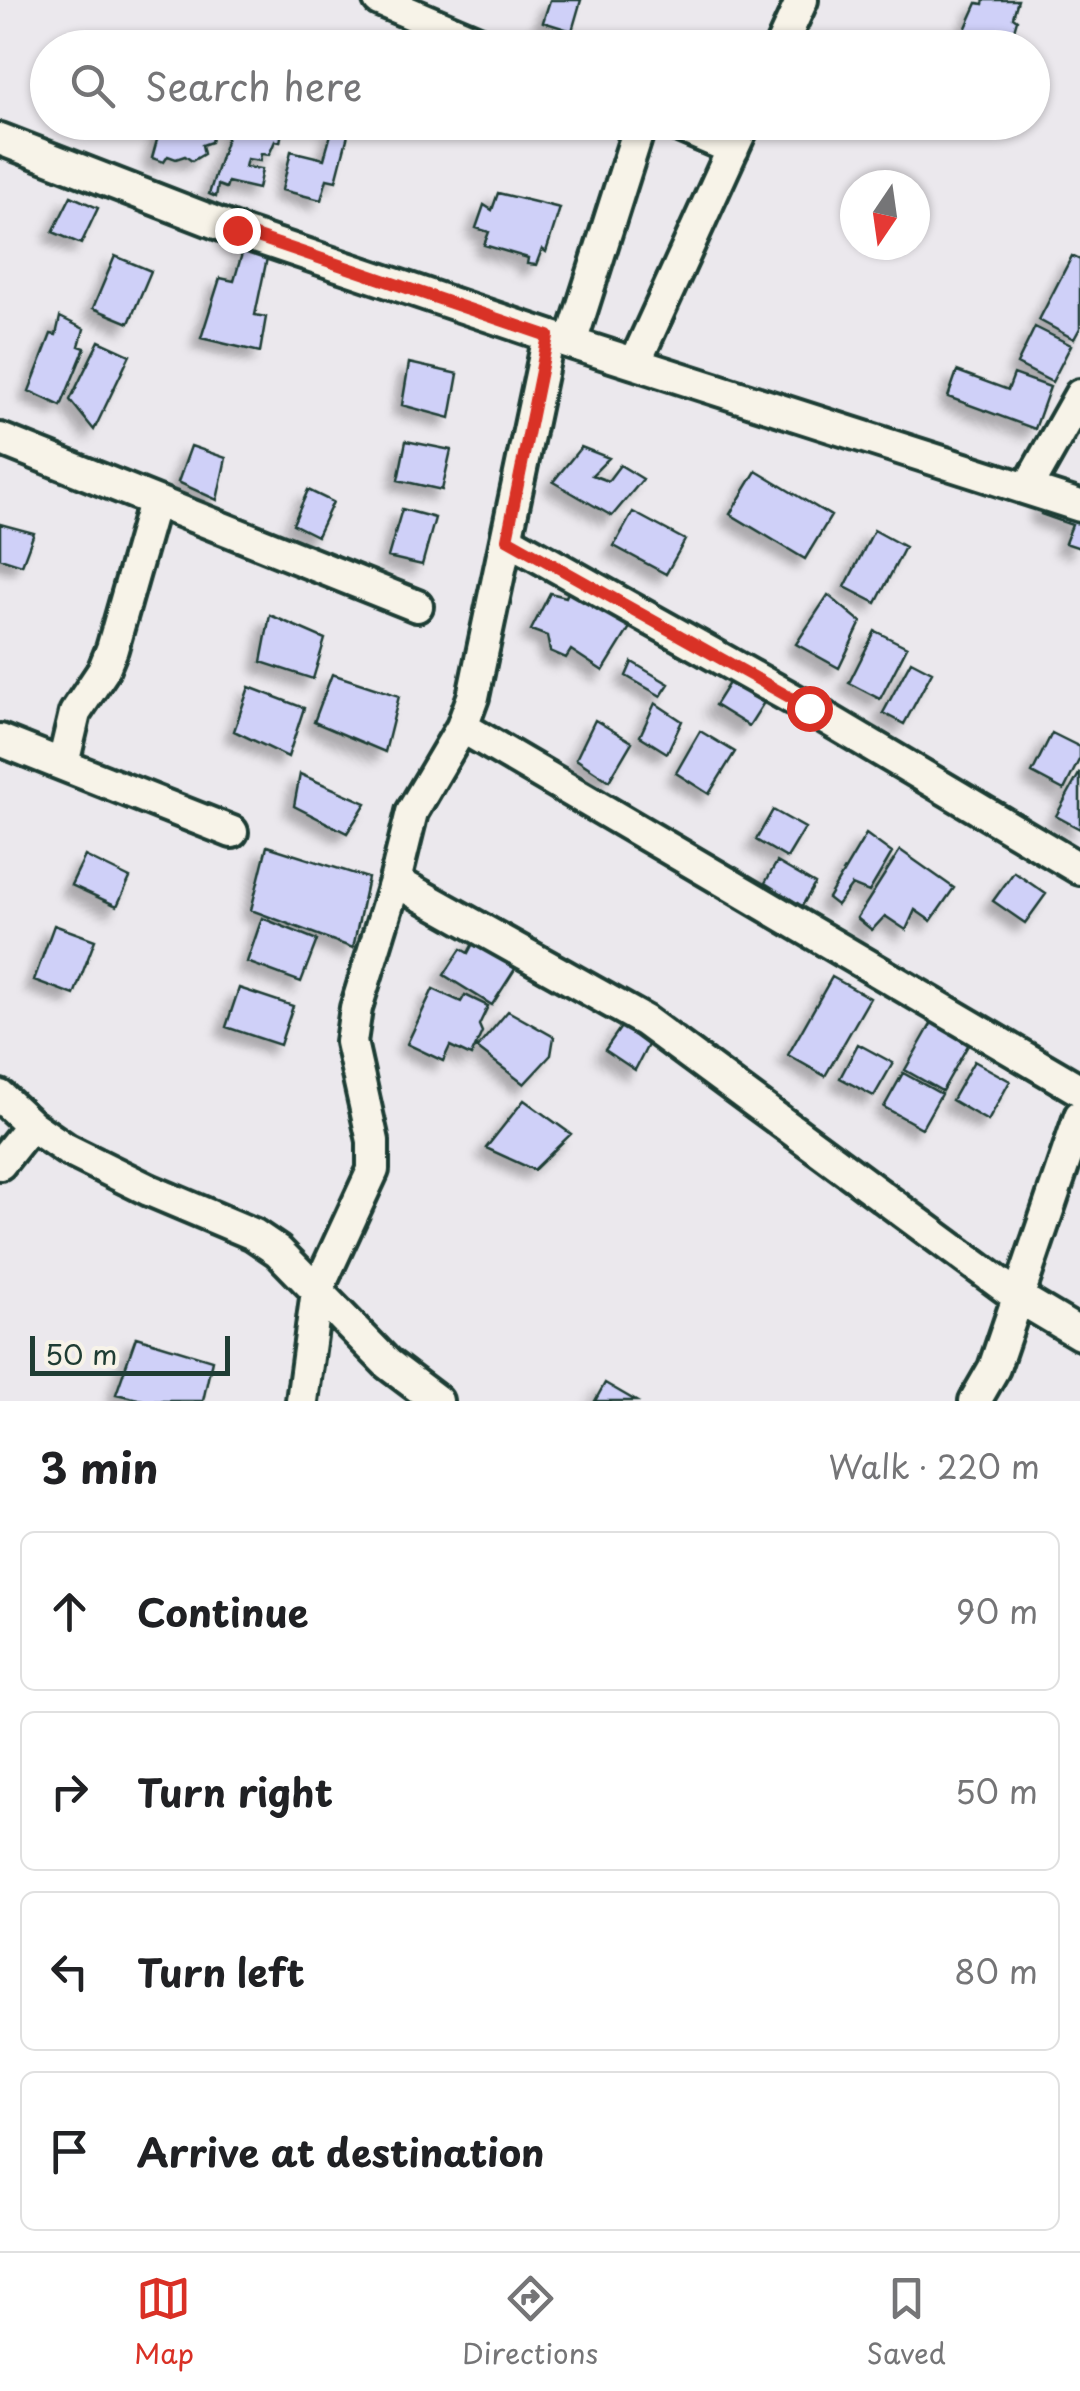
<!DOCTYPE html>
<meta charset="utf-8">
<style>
:root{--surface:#fff;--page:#f6f6f6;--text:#202124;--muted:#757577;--line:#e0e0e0;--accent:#d93025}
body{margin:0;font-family:"Playpen Sans",sans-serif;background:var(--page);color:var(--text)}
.compass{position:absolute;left:840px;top:170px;width:90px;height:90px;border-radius:50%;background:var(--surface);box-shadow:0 2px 8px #0004;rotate:193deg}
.scale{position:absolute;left:30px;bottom:25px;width:200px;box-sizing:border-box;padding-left:10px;border:5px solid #1f3d34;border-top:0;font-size:28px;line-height:35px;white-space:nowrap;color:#1f3d34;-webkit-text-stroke:8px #f7f3e8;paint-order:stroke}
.stop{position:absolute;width:30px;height:30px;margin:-22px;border:8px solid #d93025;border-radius:50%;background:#fff}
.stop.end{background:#d93025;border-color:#fff;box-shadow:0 2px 10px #0008}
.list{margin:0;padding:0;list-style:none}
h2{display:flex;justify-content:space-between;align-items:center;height:130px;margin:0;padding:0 40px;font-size:42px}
h2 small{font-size:32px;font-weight:400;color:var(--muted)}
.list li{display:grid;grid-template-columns:65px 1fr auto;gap:30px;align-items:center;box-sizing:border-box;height:160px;margin:0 20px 20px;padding:0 20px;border:2px solid var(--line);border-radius:15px}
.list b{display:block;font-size:38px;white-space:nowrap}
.list em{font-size:32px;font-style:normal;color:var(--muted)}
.icon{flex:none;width:55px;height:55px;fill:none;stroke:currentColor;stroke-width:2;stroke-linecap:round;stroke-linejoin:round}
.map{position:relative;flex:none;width:1080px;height:1401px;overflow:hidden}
.search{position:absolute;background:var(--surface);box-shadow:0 2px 8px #0004;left:30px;right:30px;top:30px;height:110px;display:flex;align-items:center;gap:25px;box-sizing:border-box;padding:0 35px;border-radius:55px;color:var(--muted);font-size:38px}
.sheet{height:850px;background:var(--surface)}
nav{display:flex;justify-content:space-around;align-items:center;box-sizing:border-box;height:140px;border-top:2px solid var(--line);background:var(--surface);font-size:28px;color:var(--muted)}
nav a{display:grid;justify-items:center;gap:5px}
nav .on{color:var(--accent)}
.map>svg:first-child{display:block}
</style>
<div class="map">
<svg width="1080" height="1401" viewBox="0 0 1080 1401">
<defs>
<filter id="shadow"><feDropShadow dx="-9" dy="9" stdDeviation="5" flood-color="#0004"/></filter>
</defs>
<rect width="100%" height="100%" fill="#ebe8ed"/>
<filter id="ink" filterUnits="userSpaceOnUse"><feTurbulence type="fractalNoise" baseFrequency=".01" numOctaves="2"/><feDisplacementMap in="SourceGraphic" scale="20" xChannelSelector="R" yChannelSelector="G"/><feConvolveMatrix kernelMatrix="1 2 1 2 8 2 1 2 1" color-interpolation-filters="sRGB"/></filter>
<g filter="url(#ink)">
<path fill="#cfd0f8" stroke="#1f3d34" stroke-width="2.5" filter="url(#shadow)" d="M550,0H581L572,31L543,22Z
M984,0H1018L1013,17L1017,20L1012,37L1004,36L1003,41L1009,42V48L964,32L977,3L983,4Z
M162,122H222L221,130H214L211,142L202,145L204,154L192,161L185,156L176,159L168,156L164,162L152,158Z
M232,122H266L283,127L280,142L275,141L269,155L261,154L260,161L247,159L245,167L262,169L258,189L228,182L226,188L218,185L216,197L209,194Z
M333,127L349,131L336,181L327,179L321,200L282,190L291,151L324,159Z
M498,193L560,208L546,252L542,249L536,265L527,264L528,258L484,245L489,232L476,228L484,205L492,210Z
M71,196L98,208L81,244L53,232Z
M243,250L267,258L255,315L266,317L260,352L201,338L220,278L234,281Z
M115,256L151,271L129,323L93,308Z
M1072,256L1080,260V328L1074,339L1039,320Z
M60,317L84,329L79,346L85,348L61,406L29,391L51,334L56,335Z
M1035,327L1071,345L1052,382L1017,364Z
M99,341L130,355L94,430L70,400Z
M409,363L458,374L450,418L402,405Z
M957,371L1008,390L1014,374L1050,387L1035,429L948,397Z
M406,441L451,450L442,490L398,480Z
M191,446L226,458L217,500L178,482Z
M581,447L609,458L592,475L608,481L620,465L643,479L612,516L553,482Z
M756,471L831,516L805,559L730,514Z
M308,490L333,502L317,536L293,524Z
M1041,500L1080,514V548L1065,543L1072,525L1041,514Z
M402,509L435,518L422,565L388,557Z
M633,512L685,540L666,574L614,546Z
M0,524L34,533L22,565L0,558Z
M874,530L905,547L876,603L845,587Z
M571,585L634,621L603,671L571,650L566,658L550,651L547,636L531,630L550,593L566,597Z
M828,595L861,622L839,668L796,644Z
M270,615L325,639L313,679L261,662Z
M875,631L907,647L880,699L849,683Z
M911,661L932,672L904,724L883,713Z
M632,662L669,684L661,696L626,676Z
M736,672L770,693L749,726L715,705Z
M332,674L399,696L385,752L314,722Z
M249,687L304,708L288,757L234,731Z
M655,703L682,721L667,753L640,736Z
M595,720L632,742L609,781L576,759Z
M700,731L735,752L709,794L676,773Z
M1052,733L1080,747V758L1064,790L1032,773Z
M1080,772V829L1056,816Z
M300,774L366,803L347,833L294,806Z
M773,810L805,828L787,858L756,840Z
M866,834L892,853L869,892L852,885L837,905L828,898Z
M267,846L368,878L353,948L251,910Z
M900,850L954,888L931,921L915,910L906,930L885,916L872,930L857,918Z
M85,856L130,878L117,906L71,885Z
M777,862L815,884L802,906L765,883Z
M1014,872L1046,894L1025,923L993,901Z
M262,918L317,940L301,982L247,962Z
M54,925L95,940L74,995L34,980Z
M477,936L507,951L505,960L517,966L492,1005L444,975L461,949L468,953Z
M832,977L870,998L825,1076L788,1055Z
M239,988L293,1006L280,1045L226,1027Z
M433,989L461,1002L465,995L488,1006L479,1025L482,1032L471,1056L450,1046L443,1061L407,1044Z
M508,1011L554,1037L551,1055L524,1084L477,1048Z
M934,1019L971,1040L942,1091L905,1070Z
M623,1024L650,1041L635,1070L605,1050Z
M858,1044L893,1063L874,1096L840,1078Z
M974,1061L1010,1081L988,1121L952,1100Z
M903,1073L941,1094L922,1128L884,1107Z
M524,1100L571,1134L534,1170L486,1148Z
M136,1337L212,1360L203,1401H147L116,1394Z
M605,1383L636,1401H595Z"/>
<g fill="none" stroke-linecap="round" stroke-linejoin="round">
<g stroke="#1f3d34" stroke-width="38">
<path id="minor" d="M379,0L492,48
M780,48L802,0
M670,122L733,149
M0,139L237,231L549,336L473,697L462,727L1080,1090
M549,336L1080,506
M571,343L641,122
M635,363L745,122
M0,439L417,606
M1027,489L1080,395
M507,539L809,708L1080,869
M0,740L232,832
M63,764L75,713L103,671L112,649L154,502
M395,881L645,1021L1018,1297L1080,1334
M0,1096L31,1125L66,1149L149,1190L253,1234L278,1251L388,1364L437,1401
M0,1164L31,1125
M302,1401L317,1291L373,1170V1141L351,1042L356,1008L395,881L412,812L462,727
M975,1401L994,1368L1080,1116"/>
</g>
<use href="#minor" stroke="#f7f3e8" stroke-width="30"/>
</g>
</g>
<g fill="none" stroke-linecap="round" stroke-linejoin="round" filter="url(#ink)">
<path stroke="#d93025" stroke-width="12" d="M237,230L548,336L507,539L809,708"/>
</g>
</svg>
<svg class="compass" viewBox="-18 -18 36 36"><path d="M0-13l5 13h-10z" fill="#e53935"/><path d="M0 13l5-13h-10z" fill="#757577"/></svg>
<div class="scale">50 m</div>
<div class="stop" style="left:809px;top:708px"></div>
<div class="stop end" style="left:237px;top:230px"></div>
<div class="search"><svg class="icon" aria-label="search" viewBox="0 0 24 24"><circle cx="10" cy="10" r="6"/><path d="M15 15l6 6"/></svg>Search here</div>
</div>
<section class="sheet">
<h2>3 min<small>Walk · 220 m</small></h2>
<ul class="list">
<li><svg class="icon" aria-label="ahead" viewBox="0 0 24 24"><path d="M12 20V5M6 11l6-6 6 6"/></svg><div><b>Continue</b></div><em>90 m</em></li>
<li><svg class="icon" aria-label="right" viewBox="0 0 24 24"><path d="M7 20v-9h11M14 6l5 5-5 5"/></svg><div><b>Turn right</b></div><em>50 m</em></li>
<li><svg class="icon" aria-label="left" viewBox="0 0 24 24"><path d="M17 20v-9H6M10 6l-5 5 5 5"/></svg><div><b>Turn left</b></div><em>80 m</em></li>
<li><svg class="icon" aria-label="arrive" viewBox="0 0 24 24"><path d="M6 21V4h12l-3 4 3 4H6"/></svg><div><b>Arrive at destination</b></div></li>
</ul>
</section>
<nav>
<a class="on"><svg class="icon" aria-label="map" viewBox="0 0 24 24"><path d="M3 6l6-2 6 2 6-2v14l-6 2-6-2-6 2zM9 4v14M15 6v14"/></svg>Map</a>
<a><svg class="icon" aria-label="directions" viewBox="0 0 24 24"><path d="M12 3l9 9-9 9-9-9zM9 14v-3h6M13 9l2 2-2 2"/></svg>Directions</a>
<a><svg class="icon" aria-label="saved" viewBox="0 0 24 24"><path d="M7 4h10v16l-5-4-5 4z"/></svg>Saved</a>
</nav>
